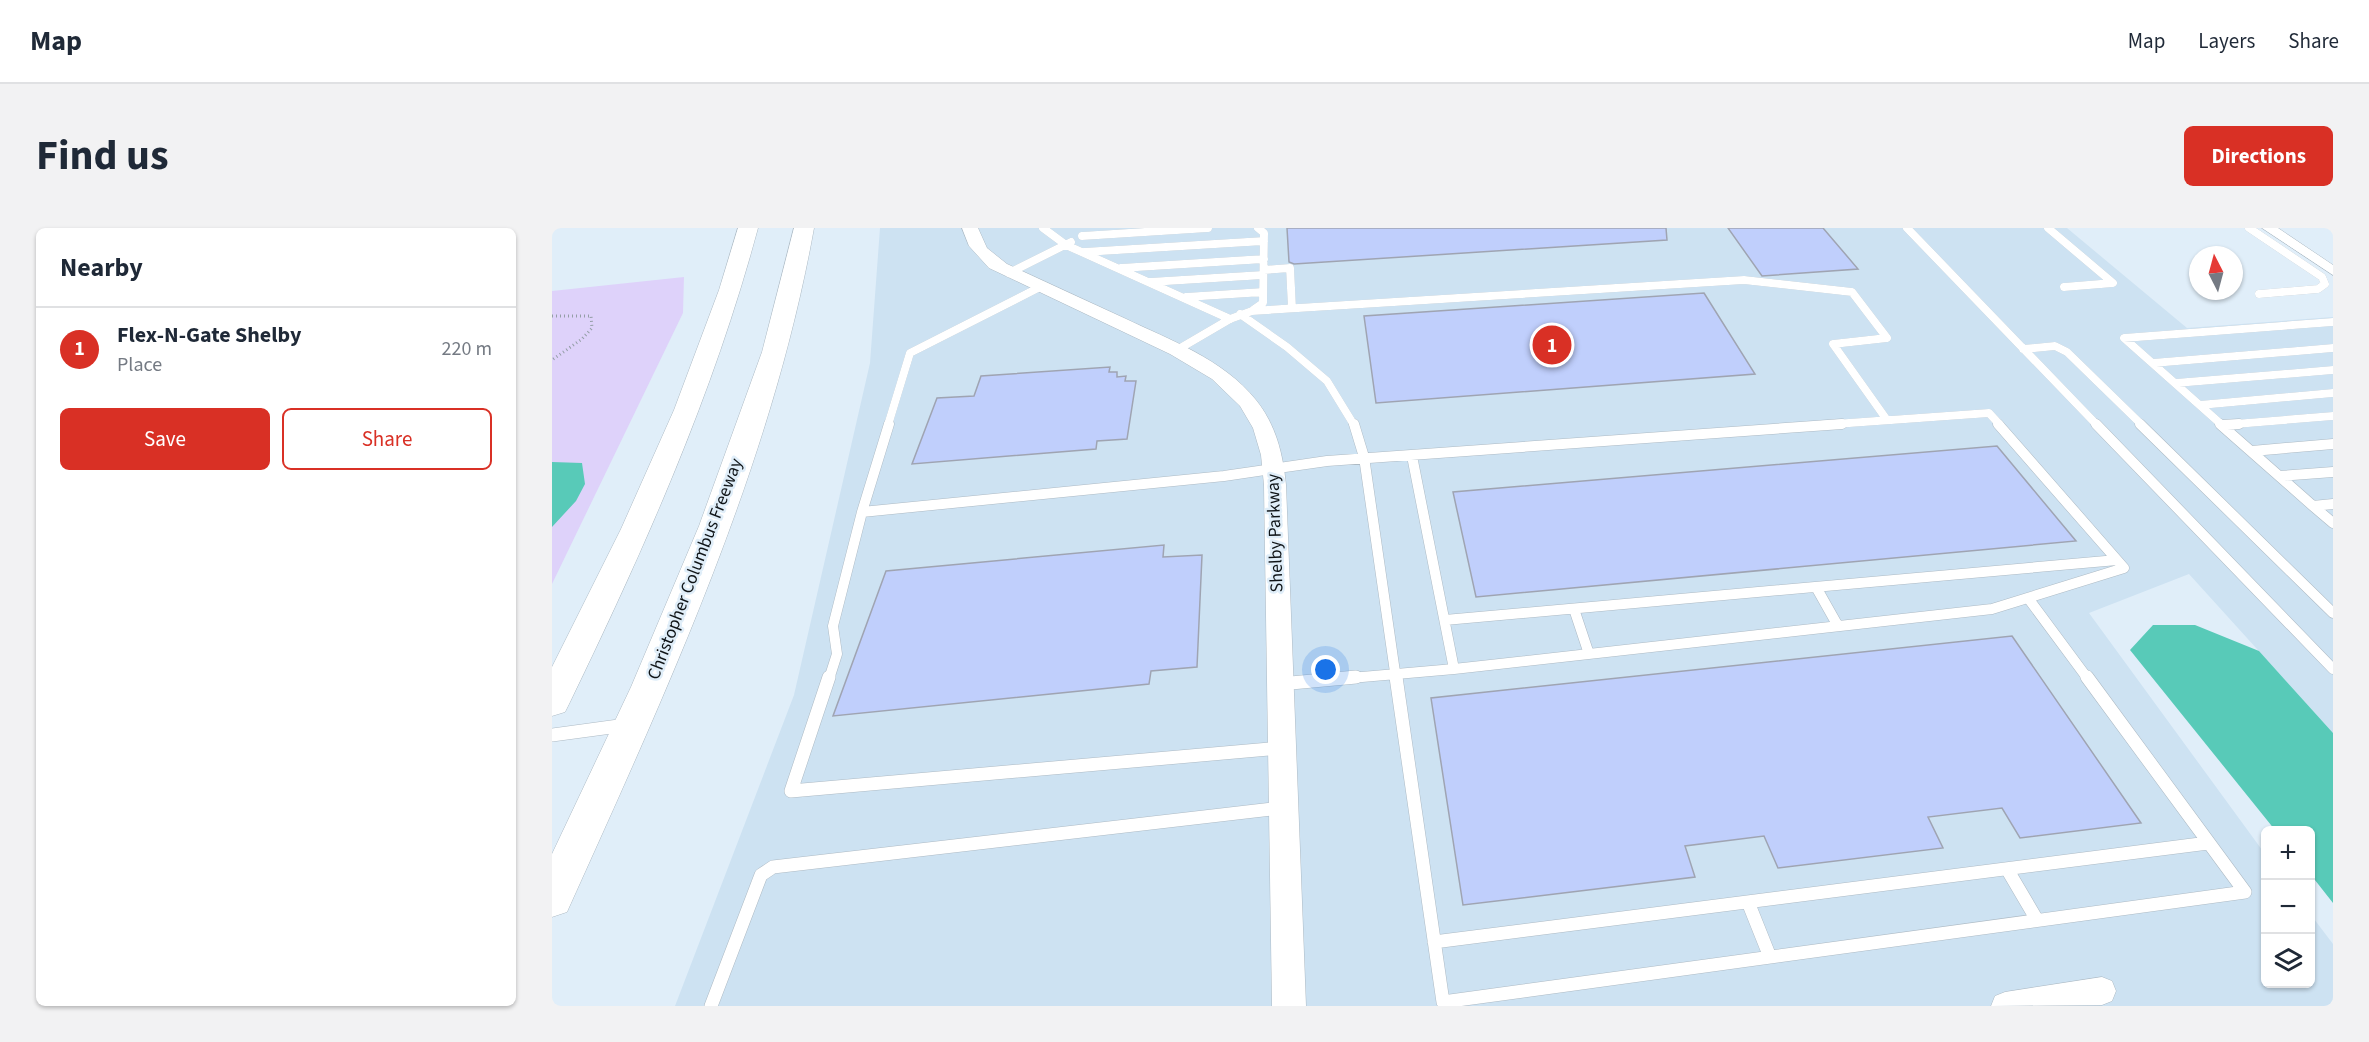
<!DOCTYPE html>
<meta charset="utf-8">
<style>
:root{--surface:#fff;--page:#f2f2f3;--text:#1f2937;--muted:#747a83;--line:#e0e1e3;--accent:#d93025}
body{margin:0;font-family:"Source Sans 3",sans-serif;background:var(--page);color:var(--text)}
.controls{position:absolute;right:18px;bottom:18px;display:grid;overflow:hidden;border-radius:9px;box-shadow:0 2px 4px #0004}
.controls button{width:54px;height:54px;display:grid;place-items:center;padding:0;border:0;border-bottom:2px solid var(--line);background:var(--surface);color:var(--text);font:30px sans-serif}
.compass{position:absolute;left:1637px;top:18px;width:54px;height:54px;border-radius:50%;background:var(--surface);box-shadow:0 2px 4px #0004;rotate:354deg}
.you{position:absolute;left:774px;top:442px;width:21px;height:21px;margin:-15px;border:4px solid #fff;border-radius:50%;background:#1a73e8;box-shadow:0 0 0 9px #1a73e833}
.badge{display:grid;place-items:center;width:39px;height:39px;border-radius:50%;background:var(--accent);color:#fff;font-size:20px;font-weight:700}
.pin{position:absolute;translate:-50% -50%;border:3px solid #fff;box-shadow:0 2px 6px #0006}
.list{margin:0;padding:0;list-style:none}
h2{display:flex;justify-content:space-between;align-items:center;height:78px;margin:0;padding:0 24px;font-size:26px}
h2 small{font-size:20px;font-weight:400;color:var(--muted)}
.list li{display:grid;grid-template-columns:39px 1fr auto;gap:18px;align-items:center;box-sizing:border-box;height:84px;padding:0 24px;border-top:2px solid var(--line)}
.list b{display:block;font-size:22px;white-space:nowrap}
.list p{margin:0;font-size:20px;white-space:nowrap;color:var(--muted)}
.list em{font-size:20px;font-style:normal;color:var(--muted)}
.actions{display:flex;gap:12px;padding:18px 24px}
.actions a{flex:1;padding:14px 0;border:2px solid var(--accent);border-radius:9px;text-align:center;font-size:21px;color:var(--accent)}
.actions .main{background:var(--accent);color:#fff}
.icon{flex:none;width:33px;height:33px;fill:none;stroke:currentColor;stroke-width:2;stroke-linecap:round;stroke-linejoin:round}
.map{position:relative;flex:none;width:1781px;height:778px;overflow:hidden;border-radius:9px}
header{display:flex;align-items:center;gap:36px;box-sizing:border-box;height:84px;padding:0 30px;background:var(--surface);border-bottom:2px solid var(--line)}
header strong{font-size:28px}
nav{display:flex;gap:33px;margin-inline-start:auto;font-size:21px}
.intro{display:flex;align-items:center;justify-content:space-between;box-sizing:border-box;height:144px;padding:0 36px}
h1{margin:0;font-size:42px}
.button{padding:15px 27px;border-radius:9px;background:var(--accent);color:#fff;font-size:21px;font-weight:700}
main{display:flex;gap:36px;padding:0 36px}
aside{flex:1;background:var(--surface);border-radius:9px;box-shadow:0 2px 4px #0004}
.map>svg:first-child{display:block}
</style>
<header>
<strong>Map</strong>
<nav><a>Map</a><a>Layers</a><a>Share</a></nav>
</header>
<div class="intro"><h1>Find us</h1><a class="button">Directions</a></div>
<main>
<aside>
<h2>Nearby<small></small></h2>
<ul class="list">
<li><span class="badge">1</span><div><b>Flex-N-Gate Shelby</b><p>Place</p></div><em>220 m</em></li>
</ul>
<div class="actions"><a class="main">Save</a><a>Share</a></div>
</aside>
<div class="map">
<svg width="1781" height="778" viewBox="0 0 1781 778">
<rect width="100%" height="100%" fill="#e0eef9"/>
<path fill="#cde2f2" d="M328,0H1515L1635,100L1781,89V505L1637,346L1537,385L1713,626L1714,756H1758L1759,687L1781,716V778H123L242,467L318,135Z"/>
<path fill="#ded2fa" d="M132,49L131,85L0,356V63Z"/>
<path fill="#58cab8" d="M0,234L30,235L33,256L24,273L0,299Z
M1601,397H1643L1707,423L1781,505V675L1759,647L1758,602H1723L1578,422Z"/>
<path fill="#c0cffc" stroke="#9fa4b2" stroke-width="1.5" d="M735,0H1114L1115,12L742,36L737,34Z
M1176,0H1271L1306,41L1210,48Z
M1152,65L1203,146L824,175L812,88Z
M558,139L557,144H565V149L574,148L573,153H584L575,211L545,213L544,221L360,236L385,170L422,168L429,148Z
M1445,218L1524,313L924,369L901,264Z
M612,317L611,329L650,327L645,439L599,443L597,456L281,488L334,343Z
M1460,408L1589,595L1468,610L1450,580L1376,589L1391,620L1226,640L1212,608L1133,618L1143,649L911,677L879,470Z"/>
<g fill="none" stroke-linecap="round" stroke-linejoin="round">
<g stroke="#adbac4" stroke-width="8">
<path id="service-far2" d="M491,0L514,17L678,91
M1355,0L1545,197
M1496,0L1561,55L1512,59
M1697,0L1770,49L1773,56L1766,61L1707,66
M530,8L656,0
M532,24L712,13
M569,40L712,31
M712,42L738,40L740,80
M457,45L519,14
M598,54L711,47
M634,69L711,64
M701,82L711,75L712,5L706,0
M688,86L735,119L775,153L802,197
M1471,121L1503,118L1515,124L1590,197
M625,122L678,91L700,83L1192,52L1300,64L1335,110L1281,116L1335,192
M1601,135L1781,120
M1624,155L1781,142
M1648,177L1781,165
M336,197L358,125L488,59
M1269,197L1437,185L1448,197
M1670,197L1572,110L1781,94
M1671,197L1781,188"/>
</g>
<g stroke="#adbac4" stroke-width="11">
<path id="service-far1" d="M802,196L812,229L844,451
M1544,196L1781,441
M1588,196L1781,385
M1668,196L1761,278L1781,276
M1671,197L1687,196
M1700,223L1781,216
M860,228L902,441
M1728,248L1781,244
M1761,278L1781,295
M310,284L672,248L775,233L1290,196
M1264,359L1286,398
M1476,370L1536,451
M1022,381L1037,426
M893,392L1565,332
M277,451L285,426L281,398L310,284L337,196
M787,451L902,441L1440,381L1572,340L1446,196"/>
</g>
<g stroke="#adbac4" stroke-width="14">
<path id="service" d="M277,449L239,563L729,520
M844,449L891,774L1693,664L1535,449
M728,456L804,449
M0,507L74,497
M1455,641L1485,692
M1196,674L1218,729
M882,714L1656,615
M159,778L209,647L221,639L729,580"/>
</g>
<g stroke="#adbac4" stroke-width="1">
<path id="minor" d="M1710,0H1726L1781,37V47Z
M1550,749L1560,753L1564,763L1560,773L1550,777L1439,778L1443,768L1453,764Z"/>
</g>
<g stroke="#adbac4" stroke-width="1">
<path id="tertiary" d="M410,0H426L435,20L455,36C494,54 533,72 572,90C618,112 671,131 704,172C724,197 731,226 734,257L754,778H720L712,257L709,227L701,200L688,178L660,151L618,126L437,40L417,18Z"/>
</g>
<g stroke="#adbac4" stroke-width="1">
<path id="motorway" d="M186,0H206C161,167 93,319 18,474L13,484L0,488V439L69,301L122,182L167,62Z
M242,0H262C219,239 114,464 15,684L0,689V626L79,459L147,298L210,124Z"/>
</g>
<path stroke="#949ea6" stroke-width="3" stroke-dasharray="1 3" stroke-linecap="butt" d="M0,88H39L40,100L30,111L0,132"/>
<use href="#service-far2" stroke="#fff" stroke-width="8"/>
<use href="#service-far1" stroke="#fff" stroke-width="10"/>
<use href="#service" stroke="#fff" stroke-width="13"/>
<use href="#minor" fill="#fff" fill-rule="evenodd"/>
<use href="#tertiary" fill="#fff" fill-rule="evenodd"/>
<use href="#motorway" fill="#fff" fill-rule="evenodd"/>
</g>
<g text-anchor="middle" dominant-baseline="central" stroke-width="5" stroke-linejoin="round" paint-order="stroke">
<g font-size="18" fill="#0f1417" stroke="#e0eef9">
<text transform="translate(723 305) rotate(-92)">Shelby Parkway</text>
<text transform="translate(143 341) rotate(-69)">Christopher Columbus Freeway</text>
</g>
</g>
</svg>
<div class="controls">
<button>+</button>
<button>−</button>
<button><svg class="icon" aria-label="layers" viewBox="0 0 24 24"><path d="M12 4l9 5-9 5-9-5zM3 14l9 5 9-5"/></svg></button>
</div>
<svg class="compass" viewBox="-18 -18 36 36"><path d="M0-13l5 13h-10z" fill="#e53935"/><path d="M0 13l5-13h-10z" fill="#747a83"/></svg>
<div class="you"></div>
<div class="pin badge" style="left:1000px;top:117px">1</div>
</div>
</main>
